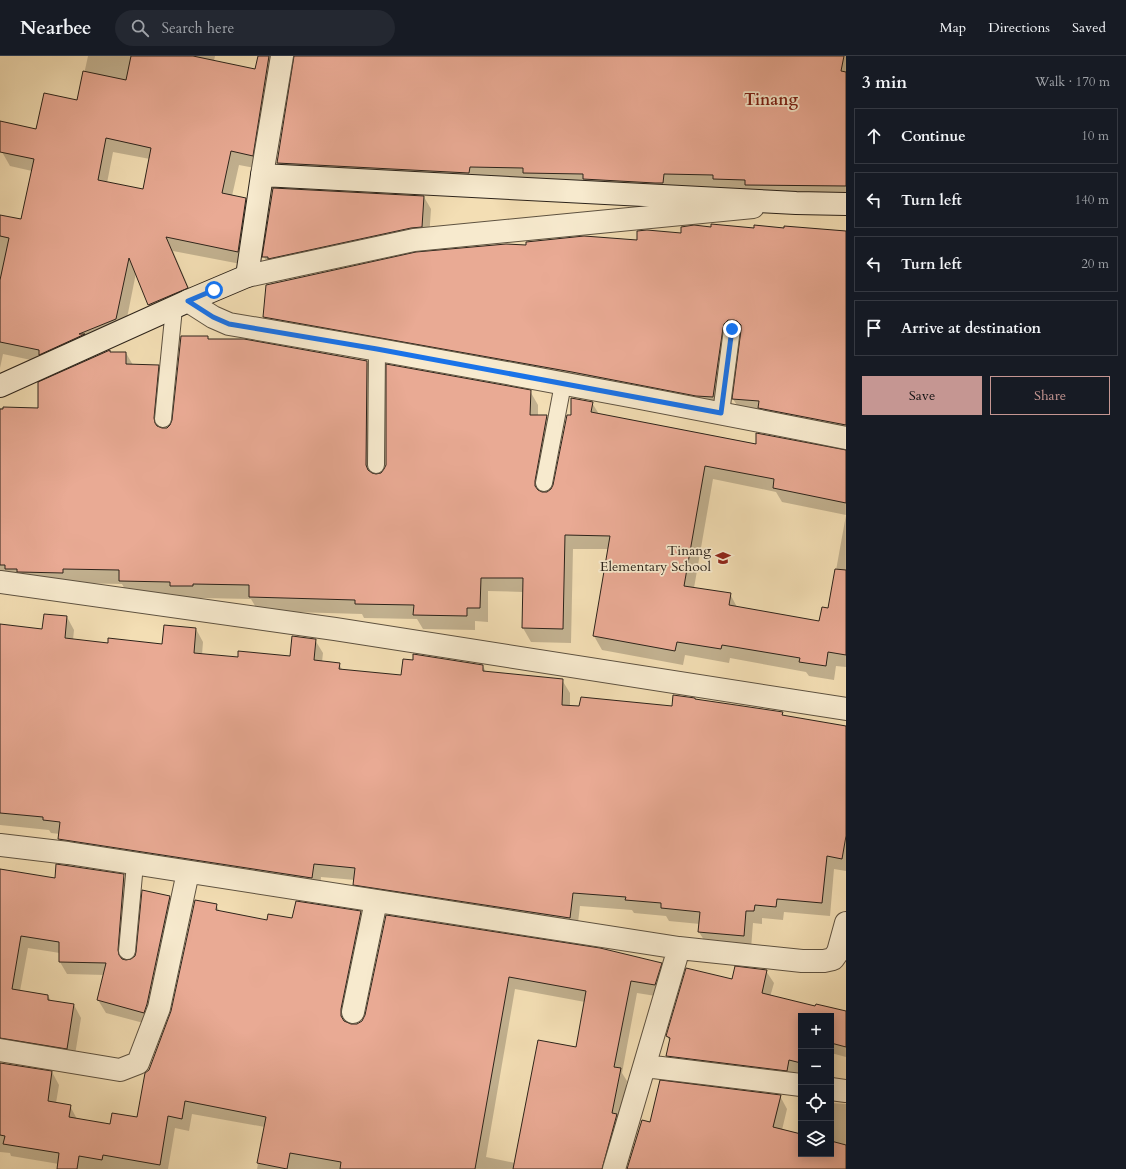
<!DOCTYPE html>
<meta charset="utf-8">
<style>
:root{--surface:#171b24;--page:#242831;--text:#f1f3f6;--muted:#9ea1a6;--line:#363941;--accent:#c59692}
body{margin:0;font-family:Cardo,serif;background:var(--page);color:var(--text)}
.controls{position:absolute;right:12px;bottom:12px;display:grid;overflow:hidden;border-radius:0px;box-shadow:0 2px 10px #0003}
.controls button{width:36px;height:36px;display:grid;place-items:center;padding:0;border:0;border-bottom:1px solid var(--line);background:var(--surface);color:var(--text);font:20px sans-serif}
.stop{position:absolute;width:12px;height:12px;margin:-9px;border:3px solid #1a73e8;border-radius:50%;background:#fff}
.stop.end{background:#1a73e8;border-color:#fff;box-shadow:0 1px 4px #0008}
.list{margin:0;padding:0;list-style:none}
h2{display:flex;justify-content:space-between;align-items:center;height:52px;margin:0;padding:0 16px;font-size:17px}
h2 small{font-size:13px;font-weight:400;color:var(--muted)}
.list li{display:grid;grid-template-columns:26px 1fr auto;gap:12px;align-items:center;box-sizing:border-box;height:56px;margin:0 8px 8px;padding:0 8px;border:1px solid var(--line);border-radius:0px}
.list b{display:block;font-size:15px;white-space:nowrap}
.list em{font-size:13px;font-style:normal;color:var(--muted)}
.actions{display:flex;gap:8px;padding:12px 16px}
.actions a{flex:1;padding:9px 0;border:1px solid var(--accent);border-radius:0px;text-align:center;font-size:14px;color:var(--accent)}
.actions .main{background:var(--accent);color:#111}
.icon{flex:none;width:22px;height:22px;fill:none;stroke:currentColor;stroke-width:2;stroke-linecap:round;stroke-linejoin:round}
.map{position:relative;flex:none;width:846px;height:1113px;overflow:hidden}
header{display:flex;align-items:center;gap:24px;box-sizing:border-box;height:56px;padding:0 20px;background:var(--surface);border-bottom:1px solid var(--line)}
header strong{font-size:19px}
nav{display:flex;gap:22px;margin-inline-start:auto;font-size:14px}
.search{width:280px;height:36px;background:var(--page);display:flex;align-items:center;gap:10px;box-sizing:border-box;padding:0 14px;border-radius:22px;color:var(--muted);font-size:15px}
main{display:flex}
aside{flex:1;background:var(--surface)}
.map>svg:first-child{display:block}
</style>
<header>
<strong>Nearbee</strong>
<div class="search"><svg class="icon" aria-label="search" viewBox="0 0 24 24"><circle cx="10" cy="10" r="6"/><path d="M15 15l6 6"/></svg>Search here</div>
<nav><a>Map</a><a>Directions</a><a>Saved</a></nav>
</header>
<main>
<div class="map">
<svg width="846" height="1113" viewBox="0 0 846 1113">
<rect width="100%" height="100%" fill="#f3deb4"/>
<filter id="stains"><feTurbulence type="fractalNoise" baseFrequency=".005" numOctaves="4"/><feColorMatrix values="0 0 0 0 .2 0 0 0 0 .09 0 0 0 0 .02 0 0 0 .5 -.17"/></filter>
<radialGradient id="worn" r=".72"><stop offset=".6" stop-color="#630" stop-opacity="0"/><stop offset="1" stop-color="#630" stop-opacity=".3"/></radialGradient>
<path fill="#0003" fill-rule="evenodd" d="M88,0H215L214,5L256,14L259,0H272L260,113L239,109L232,140L245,143L254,157L246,209L173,195L195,246L157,263L149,249L136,217L124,277L45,307L3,298L0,312V160L22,164L32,115L10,110L2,96L78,46ZM113,96L150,103L143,134L107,127Z
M295,0H846V142L721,136L719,132L285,120L278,107Z
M424,141L431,153L429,183L271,213L264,201Z
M711,172L846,175V381L742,357L733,343L742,278H736L721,355L273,275L264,261L527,190L638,185Z
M207,281L208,284L367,306L375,320L374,419L382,418L530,335L538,349V360H547L555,374L543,437H548L552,434L572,360L592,347L599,358L846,405V611L836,610L834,624L809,620L806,616L730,602L729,607L685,599L683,609L602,594L594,580L609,493H573L571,587L531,586L523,572L524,536L488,535V566L475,565V574L423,573L417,563L364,562L362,558L258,555L251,543L200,542V544L128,539L122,528L70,527L0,523V352L39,353L110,295L111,297H126L133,309L158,310L166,324L161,373H167L171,369ZM713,423L776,436L782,446L846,459L829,553L820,566L737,551L730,538L694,532Z
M67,561L74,574L73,584L109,588L163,589L196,573L203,586L202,599L239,603L291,601L315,584L323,597L322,606L339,608L343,615L402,620L483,610L486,616L562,624L570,637V650L673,651L782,657L784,660L846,671V815L834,813L830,860L784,856L783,864L762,862V868L753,867L751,893L707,889L699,876L700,868L669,865L666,860L634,857L632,854L580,850L577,875L362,842L354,829L355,824L321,821L320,835L67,796L59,783L60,778L51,777L49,774L0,769V569L43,574Z
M0,814L56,823L123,819L130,832L124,905L132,904L136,901L170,841L177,853L151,969L106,957L98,944L105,919L67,918L60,906V897L28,892L20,935L48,940L51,945L74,949L81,962L74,1005L0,997Z
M216,849L220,856L268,865L293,864L360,856L368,869L347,968L358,969L363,965L366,959L387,860L661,908L668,920L662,941L637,937L622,1017L627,1025L612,1113H257L265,1071L192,1058L189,1075L175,1072L168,1113H58L59,1108L11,1100L10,1097L0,1096V1008L52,1016L59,1029L56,1047L70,1050L77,1063L111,1069L138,1062L149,1015ZM515,933L585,946L576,992L515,1107L486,1101Z
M766,915L774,927L770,941L816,951L846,956V1001L831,997V960H801V1018L796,1016L794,1027L674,1012L667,1000L670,986L667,980L733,924Z
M780,1040L787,1053L782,1074L801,1079V1098H831V1047L846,1048V1113H628L651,1067Z"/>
<path fill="#e9aa94" stroke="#2c231a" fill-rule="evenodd" d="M131,0H193L255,13L258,0H269L253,100L231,95L222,137L246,142L238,196L166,181L188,232L148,249L129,202L116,263L79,278H85L39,299V294L0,286V224L9,182L0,180V159L21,163L34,103L0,96V65L36,73L44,37L77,44L83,15L126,24ZM106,82L151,92L143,133L98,124Z
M294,0H844L841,15L846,16V130L745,129V124L713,123V119L664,118L663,127H655L583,123V118L523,117V112L470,111L469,117L277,107Z
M273,132L424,140L422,171L411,172L268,203V201H262Z
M711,168L754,172V169L784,172V170L846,175V369L758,352L759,345L732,343L741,274V269L737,265L734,264H728L724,268L723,272L713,341L696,340L572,316L263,261L266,229L416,196L506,188L526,189V186L584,180L637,184V175L647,174L681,177V171L694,169L711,171Z
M181,280H208V283H244L367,305L366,409L368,414L372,417L376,418L381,417L384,413L386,409V308L531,334L530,359H547L535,425V430L538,434L542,436H547L551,433L553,429L567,359H571V342L593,346L591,356L756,388V377L846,394V447L773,432L774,423L705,410L684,530L731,537L729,549L819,565L822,551L828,552L835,513L846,514V599L828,596L826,610L799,606L800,602L722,589L721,593L677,586L675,595L593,580L610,480L565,479L563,573L522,572L523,522H481L480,552H467V560L413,559L414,549L355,548V544L249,541V529L193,528V530H170V526L119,525V514L63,513V517L19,516H17V513H5V509H0V353H3V351L38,352V326L110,294V296H126V308L159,309L154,362L155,367L157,370L162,372H167L170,369L172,364Z
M44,558L67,560L65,582L108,587V582L162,588L164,569L196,572L194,597L238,601V595L290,600L292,580L315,583H316L314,604L340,607L339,613L401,619L403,603L413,604V598L483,609V615L563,623L562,649L579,650L581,641L672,650L673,639L695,642V643L783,656L782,659L846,670V780L842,803L827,800L822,847L777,843L776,851L755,849L754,855H746L744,880L698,876L700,856L661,852V847L625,844L626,841L573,837L570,862L353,829L355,812L314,808L312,822L58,783L60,766L43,764V761L0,757V568L42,573Z
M56,808L124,818L118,894L119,899L122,903L126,904L131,903L135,900L136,896L142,834L170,840L147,948L144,957L97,944L106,907L59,906V886L21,880L12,933L48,939V944L74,948L67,993L0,982V813L55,822Z
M195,844L217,848L216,854L267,864L268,858L292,862L296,845L361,855L341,953V960L344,965L351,968H357L362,965L365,959L386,859L600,892L662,907L655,929L631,925L614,1011L621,1012L612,1057L617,1058L602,1113H513L538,984L576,991L586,935L509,921L475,1113H340L341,1106L290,1097L287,1113L257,1107L266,1061L185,1045L182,1063L168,1060L160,1109L103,1099L102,1104L79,1100L77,1113H57L59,1097L3,1088L5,1080L0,1079V1007L52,1015L48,1045L71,1049L69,1061L110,1068L112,1057L137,1061L145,1017L149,1014L171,955Z
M735,910L767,914L762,937L815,950L816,948L846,955V991L831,987V960H801V1007L789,1004L787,1015L666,1000L670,982L666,980L686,912L732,923Z
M660,1024L781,1039L773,1071L801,1078V1098H831V1085L846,1089V1113H627L642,1064L650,1066Z"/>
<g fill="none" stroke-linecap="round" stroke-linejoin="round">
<g stroke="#5e5240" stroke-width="18">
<path id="lane" d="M721,357L732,273
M163,363L174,252
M376,409L377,293
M544,427L563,328
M127,895L135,808"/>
</g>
<g stroke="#5e5240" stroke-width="24">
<path id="street" d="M262,119L282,0
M247,220L414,184L753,151
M188,245L213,261L229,268C435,303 641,341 846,382
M0,526L335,573L846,653
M0,789L68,797L679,892L802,905H824L833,903L838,896L846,867
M353,956L376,845
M0,994L120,1014L138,1007L159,952L188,816
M645,1010L801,1029
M831,1033L846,1035
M614,1113L679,892"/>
</g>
<g stroke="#2c231a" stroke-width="24">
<path id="secondary" d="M0,330L188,245L247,220L262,119L796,147L846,148"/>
</g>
<use href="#lane" stroke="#f7eace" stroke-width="16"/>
<use href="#street" stroke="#f7eace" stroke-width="22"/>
<use href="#secondary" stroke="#f7eace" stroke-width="22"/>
</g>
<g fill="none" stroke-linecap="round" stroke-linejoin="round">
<path stroke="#1a73e8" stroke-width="5" d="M214,234L188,245L213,261L229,268L377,293L721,357L732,273"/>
</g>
<defs>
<g id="school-bare" transform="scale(1.2)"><path d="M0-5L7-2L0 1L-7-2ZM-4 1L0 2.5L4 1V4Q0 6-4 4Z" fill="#8f2418" stroke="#f7eace" stroke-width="2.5" paint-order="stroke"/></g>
</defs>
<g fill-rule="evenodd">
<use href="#school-bare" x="723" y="502"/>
</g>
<g text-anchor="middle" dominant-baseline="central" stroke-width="3.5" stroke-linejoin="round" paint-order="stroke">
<g font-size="14" fill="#2c231a" stroke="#f7eace" text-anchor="end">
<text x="711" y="494">Tinang<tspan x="711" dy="16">Elementary School</tspan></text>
</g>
<g font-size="16" font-weight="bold" fill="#7a1f14" stroke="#f7eace">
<text x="771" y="44">Tinang</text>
</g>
</g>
<rect width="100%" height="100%" filter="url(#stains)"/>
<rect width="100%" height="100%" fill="url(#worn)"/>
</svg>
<div class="controls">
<button>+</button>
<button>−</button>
<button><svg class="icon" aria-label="locate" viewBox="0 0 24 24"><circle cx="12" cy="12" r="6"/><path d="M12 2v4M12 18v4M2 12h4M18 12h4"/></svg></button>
<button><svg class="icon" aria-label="layers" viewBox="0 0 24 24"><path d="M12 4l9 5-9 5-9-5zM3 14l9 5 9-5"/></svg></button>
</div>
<div class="stop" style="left:214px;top:234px"></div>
<div class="stop end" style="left:732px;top:273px"></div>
</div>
<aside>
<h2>3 min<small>Walk · 170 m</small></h2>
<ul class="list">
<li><svg class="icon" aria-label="ahead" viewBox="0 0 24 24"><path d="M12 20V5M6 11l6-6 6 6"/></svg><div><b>Continue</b></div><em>10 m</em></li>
<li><svg class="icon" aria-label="left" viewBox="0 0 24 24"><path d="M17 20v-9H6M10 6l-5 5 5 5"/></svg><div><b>Turn left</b></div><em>140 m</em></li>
<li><svg class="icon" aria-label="left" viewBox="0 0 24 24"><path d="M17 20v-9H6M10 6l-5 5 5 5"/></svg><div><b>Turn left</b></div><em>20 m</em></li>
<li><svg class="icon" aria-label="arrive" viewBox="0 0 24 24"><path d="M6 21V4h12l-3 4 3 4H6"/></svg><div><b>Arrive at destination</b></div></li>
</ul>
<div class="actions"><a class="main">Save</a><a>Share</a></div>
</aside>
</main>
